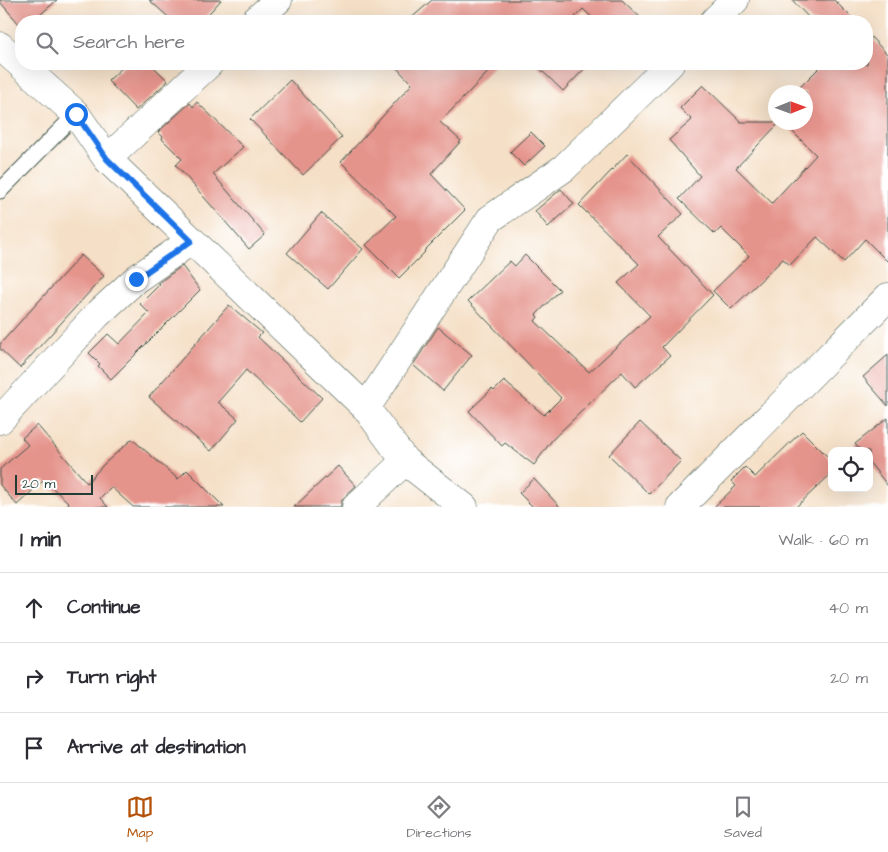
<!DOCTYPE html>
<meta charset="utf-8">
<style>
:root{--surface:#fff;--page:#f2f2f3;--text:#2b2b33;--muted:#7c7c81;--line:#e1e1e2;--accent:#b45309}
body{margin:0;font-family:"Architects Daughter",sans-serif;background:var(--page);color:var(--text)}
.controls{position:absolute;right:15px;bottom:15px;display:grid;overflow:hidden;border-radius:10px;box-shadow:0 5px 20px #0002}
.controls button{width:45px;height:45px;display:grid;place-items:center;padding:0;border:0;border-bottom:1px solid var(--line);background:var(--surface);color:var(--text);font:25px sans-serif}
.compass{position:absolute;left:768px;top:85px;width:45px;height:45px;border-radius:50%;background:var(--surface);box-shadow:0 5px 20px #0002;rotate:89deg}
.scale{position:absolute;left:15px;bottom:12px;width:78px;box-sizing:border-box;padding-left:5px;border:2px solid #1f3d34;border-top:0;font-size:14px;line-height:18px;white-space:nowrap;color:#1f3d34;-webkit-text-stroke:4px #fff;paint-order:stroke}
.stop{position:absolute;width:15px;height:15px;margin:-11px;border:4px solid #1a73e8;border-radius:50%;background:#fff}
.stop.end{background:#1a73e8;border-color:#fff;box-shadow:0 1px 5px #0008}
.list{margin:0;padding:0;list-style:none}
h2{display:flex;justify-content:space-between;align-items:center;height:65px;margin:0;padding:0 20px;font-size:21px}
h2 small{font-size:16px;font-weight:400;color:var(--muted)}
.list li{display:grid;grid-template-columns:32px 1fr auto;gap:15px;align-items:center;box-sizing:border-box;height:70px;padding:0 20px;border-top:1px solid var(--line)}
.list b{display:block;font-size:19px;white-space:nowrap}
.list em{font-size:16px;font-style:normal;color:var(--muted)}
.icon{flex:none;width:28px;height:28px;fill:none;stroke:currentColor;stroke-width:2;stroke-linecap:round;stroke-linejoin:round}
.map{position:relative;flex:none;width:888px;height:507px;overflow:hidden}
.search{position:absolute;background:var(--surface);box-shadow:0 5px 20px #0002;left:15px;right:15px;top:15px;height:55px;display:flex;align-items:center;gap:12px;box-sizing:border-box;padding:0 18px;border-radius:20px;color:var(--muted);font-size:19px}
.sheet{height:275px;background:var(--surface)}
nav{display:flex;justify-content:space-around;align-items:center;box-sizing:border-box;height:70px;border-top:1px solid var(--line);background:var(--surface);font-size:14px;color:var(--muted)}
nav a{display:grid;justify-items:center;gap:2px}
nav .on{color:var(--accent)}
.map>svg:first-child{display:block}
</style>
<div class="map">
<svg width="888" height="507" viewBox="0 0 888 507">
<rect width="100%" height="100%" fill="#fff"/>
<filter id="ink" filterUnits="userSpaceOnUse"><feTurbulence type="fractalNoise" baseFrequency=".02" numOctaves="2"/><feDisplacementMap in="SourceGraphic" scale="10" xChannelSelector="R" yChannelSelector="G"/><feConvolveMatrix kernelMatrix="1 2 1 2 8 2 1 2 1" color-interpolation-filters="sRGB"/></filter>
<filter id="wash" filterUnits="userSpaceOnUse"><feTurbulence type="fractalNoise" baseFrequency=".0096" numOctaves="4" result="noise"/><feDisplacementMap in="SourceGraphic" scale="20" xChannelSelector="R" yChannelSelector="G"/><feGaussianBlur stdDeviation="1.12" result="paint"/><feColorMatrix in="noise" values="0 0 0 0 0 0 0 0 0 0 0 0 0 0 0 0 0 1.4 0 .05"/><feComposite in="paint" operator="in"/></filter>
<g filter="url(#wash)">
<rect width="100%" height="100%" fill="#f5e0c7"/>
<g id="blocks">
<path fill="#e5948c" d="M0,0H57L33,21H21V26L0,2Z
M149,0H221L202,21H173Z
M432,0H622L644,21H596L583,9L571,21H408Z
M792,0H834L855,21H812Z
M867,33L888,55V262L865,239L844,262L817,237L790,265L783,259L731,309L713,291L749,256L721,228L715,234L679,199L700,176L669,140L692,120L680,108L703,85L741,122H780L736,168L772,203L816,155L783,122H806V92H795L823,64H867Z
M126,64H151L168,81L136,110L108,81Z
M393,64H496L440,122L461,141L431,174L465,210L424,251L425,252L399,278L366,245L396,216L341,162L412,84Z
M535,64H589L563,91Z
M290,80L342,137L303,175L250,119Z
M197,102L243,147L213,174L265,235L249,249L176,165L182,159L162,139L163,137L158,132L190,103L193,107Z
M531,132L545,146L524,166L510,152Z
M627,154L683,214L658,237L713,295L662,347L670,356L635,387L622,372L552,440L534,465L505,443L502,446L469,411L492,389L494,391L504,381L544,415L561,398L468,301L510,261L515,266L525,255L560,290L536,315L538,317L535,321L589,372L650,316L618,283L639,264L579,205Z
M561,189L574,204L548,227L535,211Z
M321,213L363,249L328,289L287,253Z
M81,255L104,276L20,368L0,349V344Z
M182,266L200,290L111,379L98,366L100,364L89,353L108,334L119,344L149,313L140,304L160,284L158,283Z
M229,305L262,333L258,337L322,398L300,422L246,370L218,402L238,419L211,451L149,397Z
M438,327L472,355L443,391L413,365Z
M888,355V406L863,377Z
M888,418V486L869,462V451H861L855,444Z
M640,422L681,461L649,494L609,455Z
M37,425L87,483L103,465L132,439L178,479L187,470L224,507H133L111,487L100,498L108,507H65L69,503L44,480L17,505L0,485V469L28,445L22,438Z
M802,431L832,461V473L796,507H714L736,486L731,481L745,467L755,477Z
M338,466L356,486L345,496L341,502V507H294Z
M534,479L560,507H533L519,493Z"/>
</g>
</g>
<g filter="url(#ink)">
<use href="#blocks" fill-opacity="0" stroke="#3f554a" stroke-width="1"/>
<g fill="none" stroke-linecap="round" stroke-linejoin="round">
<g stroke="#3f554a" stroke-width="17">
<path id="service" d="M0,191L76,114"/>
</g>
<g stroke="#3f554a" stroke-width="29">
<path id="minor" d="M255,21L278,0
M714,21L735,0
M0,46L76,114L107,159L366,408L405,461L464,507
M107,159L209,64
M366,408L490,219L564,168L670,64
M0,420L97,315L136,279L191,241
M356,507L405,461
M680,507L888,297"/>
</g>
<use href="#service" stroke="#fff" stroke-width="15"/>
<use href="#minor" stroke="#fff" stroke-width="28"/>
</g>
</g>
<g fill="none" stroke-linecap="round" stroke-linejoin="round" filter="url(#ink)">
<path stroke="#1a73e8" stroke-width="6" d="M76,114L107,159L191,241L136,279"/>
</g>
</svg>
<div class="controls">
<button><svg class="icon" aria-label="locate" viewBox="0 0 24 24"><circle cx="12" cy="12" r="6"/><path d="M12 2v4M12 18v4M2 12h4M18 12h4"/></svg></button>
</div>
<svg class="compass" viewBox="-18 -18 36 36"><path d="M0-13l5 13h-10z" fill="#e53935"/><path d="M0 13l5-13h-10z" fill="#7c7c81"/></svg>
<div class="scale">20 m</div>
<div class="stop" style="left:76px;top:114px"></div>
<div class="stop end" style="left:136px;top:279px"></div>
<div class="search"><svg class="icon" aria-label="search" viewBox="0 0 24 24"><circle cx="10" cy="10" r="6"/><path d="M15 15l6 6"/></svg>Search here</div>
</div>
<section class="sheet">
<h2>1 min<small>Walk · 60 m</small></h2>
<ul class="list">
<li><svg class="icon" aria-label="ahead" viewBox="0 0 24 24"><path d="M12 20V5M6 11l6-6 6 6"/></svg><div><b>Continue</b></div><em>40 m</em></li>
<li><svg class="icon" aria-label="right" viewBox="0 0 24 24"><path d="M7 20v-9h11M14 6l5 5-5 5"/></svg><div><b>Turn right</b></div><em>20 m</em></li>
<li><svg class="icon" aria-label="arrive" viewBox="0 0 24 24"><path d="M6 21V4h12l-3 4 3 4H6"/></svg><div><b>Arrive at destination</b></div></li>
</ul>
</section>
<nav>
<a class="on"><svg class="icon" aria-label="map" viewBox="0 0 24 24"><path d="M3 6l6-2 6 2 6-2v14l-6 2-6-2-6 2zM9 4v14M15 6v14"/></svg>Map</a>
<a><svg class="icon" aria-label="directions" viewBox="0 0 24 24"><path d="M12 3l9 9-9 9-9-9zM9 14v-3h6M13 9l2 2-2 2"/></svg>Directions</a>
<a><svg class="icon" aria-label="saved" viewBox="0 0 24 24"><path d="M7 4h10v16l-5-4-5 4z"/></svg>Saved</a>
</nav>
